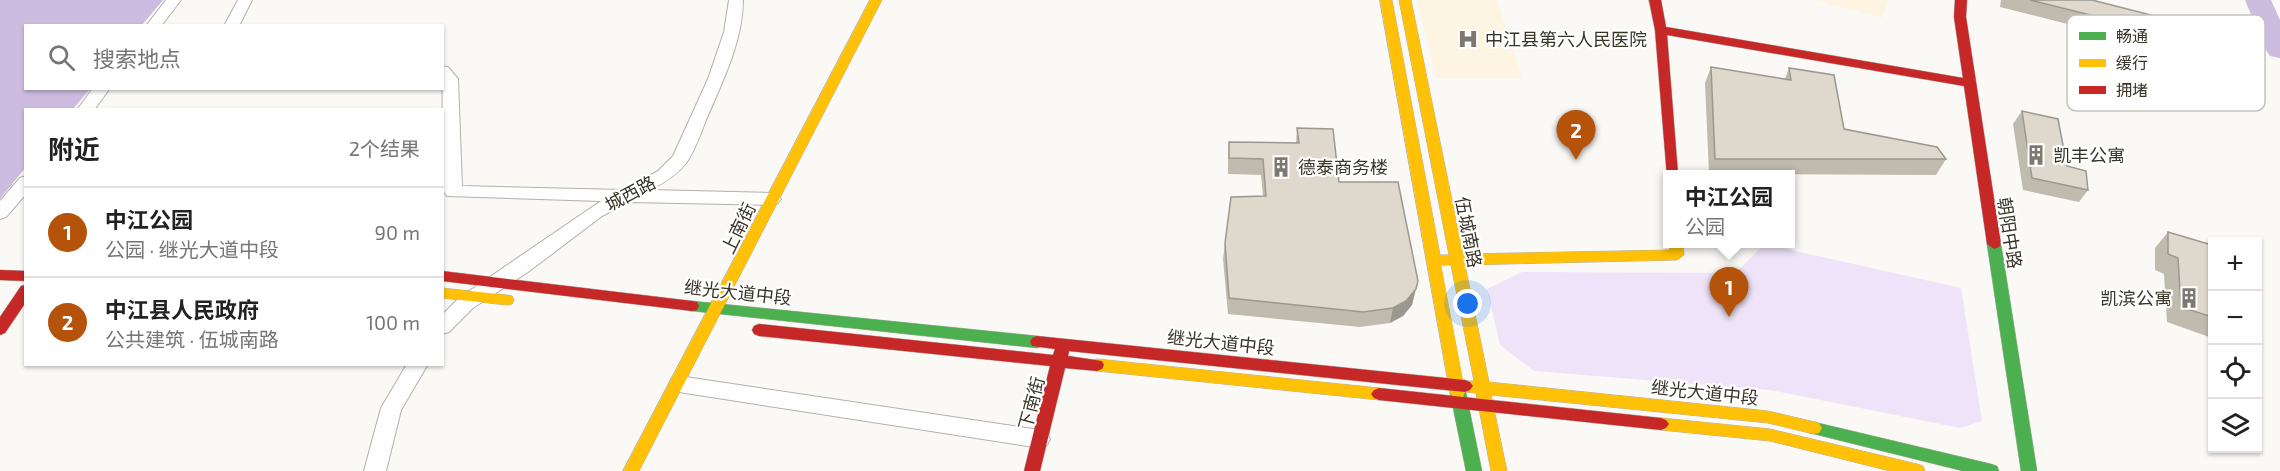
<!DOCTYPE html>
<html lang="zh">
<meta charset="utf-8">
<style>
:root{--surface:#fff;--page:#f6f6f6;--text:#222;--muted:#767676;--line:#e0e0e0;--accent:#b45309}
body{margin:0;font-family:"Exo 2","Noto Sans SC",sans-serif;background:var(--page);color:var(--text)}
.controls{position:absolute;right:18px;bottom:18px;display:grid;overflow:hidden;border-radius:0px;box-shadow:0 2px 4px #0004}
.controls button{width:54px;height:54px;display:grid;place-items:center;padding:0;border:0;border-bottom:2px solid var(--line);background:var(--surface);color:var(--text);font:30px sans-serif}
.you{position:absolute;left:1468px;top:304px;width:21px;height:21px;margin:-15px;border:4px solid #fff;border-radius:50%;background:#1a73e8;box-shadow:0 0 0 9px #1a73e833}
.badge{display:grid;place-items:center;width:39px;height:39px;border-radius:50%;background:var(--accent);color:#fff;font-size:20px;font-weight:700}
.pin{position:absolute;translate:-50% -50px;filter:drop-shadow(0 2px 3px #0008)}
.pin::after{content:'';position:absolute;top:32px;width:21px;height:18px;background:inherit;clip-path:polygon(0 0,100% 0,50% 100%)}
.popup{position:absolute;left:1663px;top:170px;width:132px;height:78px;box-sizing:border-box;display:grid;place-content:center;border-radius:0px;background:var(--surface);filter:drop-shadow(0 2px 4px #0005);font-size:20px;white-space:nowrap;color:var(--muted)}
.popup b{font-size:22px;color:var(--text)}
.popup::after{content:'';position:absolute;left:50%;top:100%;margin-left:-12px;border:12px solid transparent;border-top-color:var(--surface)}
.list{margin:0;padding:0;list-style:none}
h2{display:flex;justify-content:space-between;align-items:center;height:78px;margin:0;padding:0 24px;font-size:26px}
h2 small{font-size:20px;font-weight:400;color:var(--muted)}
.list li{display:grid;grid-template-columns:39px 1fr auto;gap:18px;align-items:center;box-sizing:border-box;height:90px;padding:0 24px;border-top:2px solid var(--line)}
.list b{display:block;font-size:22px;white-space:nowrap}
.list p{margin:0;font-size:20px;white-space:nowrap;color:var(--muted)}
.list em{font-size:20px;font-style:normal;color:var(--muted)}
.icon{flex:none;width:33px;height:33px;fill:none;stroke:currentColor;stroke-width:2;stroke-linecap:round;stroke-linejoin:round}
.map{position:relative;flex:none;width:2280px;height:471px;overflow:hidden}
.search{position:absolute;background:var(--surface);box-shadow:0 2px 4px #0004;left:24px;top:24px;width:420px;height:66px;display:flex;align-items:center;gap:15px;box-sizing:border-box;padding:0 21px;border-radius:0px;color:var(--muted);font-size:22px}
.panel{position:absolute;background:var(--surface);box-shadow:0 2px 4px #0004;left:24px;top:108px;width:420px;height:258px;border-radius:0px}
.map>svg:first-child{display:block}
</style>
<div class="map">
<svg width="2280" height="471" viewBox="0 0 2280 471">
<rect width="100%" height="100%" fill="#fbf9f6"/>
<path fill="#fdf5e2" d="M1417,0H1497L1522,78H1436Z
M1814,0H1889L1882,18Z"/>
<path fill="#eee3f8" d="M1764,244L1961,288L1982,421L1960,428L1770,390L1534,371L1500,345L1487,289L1522,272L1736,273Z"/>
<path fill="#cebbe0" d="M0,0H163L142,25L26,26V88L90,89L73,109L26,110L25,168L0,199Z"/>
<g fill="none" stroke-linecap="round" stroke-linejoin="round">
<path fill="#cebbe0" fill-rule="evenodd" d="M2245,0H2271L2280,20V58L2270,56L2266,50Z"/>
<g stroke="#b4b0aa" stroke-width="2">
<path id="street" d="M166,0H181L161,26H146Z
M238,0H252L239,26H224Z
M729,0H743C743,41 722,83 706,120C701,133 695,150 687,162C677,175 664,183 650,190L772,193L778,195L781,199L778,203L772,205L629,202L602,216L528,272L473,308L449,332L442,334V315L459,298L601,201L447,196L444,192L442,66L448,67L458,79L462,186L623,190L658,171L673,156L708,79L724,32Z
M93,88H110L94,110H77Z
M26,176V194L6,217L0,219V201L20,178Z
M407,364H428L401,410L386,471H364L381,408Z
M679,376L1040,430L1047,433L1050,439L1047,445L1040,448L679,392L672,390L669,384L672,378Z"/>
</g>
<g stroke="#b4b0aa" stroke-width="1">
<path id="fast" d="M1994,239L2001,244L2037,471H2021L1987,244Z
M692,301L1037,336L1042,338L1044,342L1042,346L1037,348L692,311L687,310L685,306L687,302Z
M1458,387L1463,389L1466,393L1482,471H1466L1450,393L1453,389Z
M1814,422L1991,464L1997,466L1999,471H1963L1814,434L1809,433L1806,428L1809,423Z"/>
</g>
<g stroke="#b4b0aa" stroke-width="1">
<path id="slow" d="M870,0H882L639,471H623Z
M1380,0H1392L1440,255H1449L1399,0H1411L1463,254L1670,250L1669,244H1683L1684,255L1677,260L1465,265L1489,382L1768,411L1819,423L1822,428L1819,433L1814,434L1768,423L1491,395L1507,471H1491L1476,393L1465,392L1463,397L1458,399L1453,397L1450,393ZM1441,265H1451L1474,381H1463Z
M442,288L507,295L512,296L514,300L512,304L507,305L442,298Z
M1097,359L1379,388L1384,390L1387,394L1384,398L1379,400L1097,371L1092,369L1090,365L1092,361Z
M1661,418L1770,429L1917,464L1923,466L1925,471H1890L1770,441L1661,430L1656,428L1653,424L1656,420Z"/>
</g>
<g stroke="#b4b0aa" stroke-width="1">
<path id="jam" d="M1649,0H1661L1666,27L1963,78L1954,17L1955,0H1967L1966,17L2001,244L1999,247L1994,249L1987,244L1964,86L1667,35L1678,174H1668L1667,177L1655,30Z
M0,270L26,271V281L0,280Z
M442,271L692,301L697,302L699,306L697,310L692,311L442,281Z
M26,285V302L5,333L0,335V317L21,286Z
M759,324L1053,355L1055,349L1032,346L1030,342L1032,338L1037,336L1465,380L1470,382L1473,386L1470,390L1465,392L1069,351L1068,356L1102,361L1104,365L1102,369L1097,371L1065,368L1040,471H1024L1050,366L759,336L754,334L752,330L754,326Z
M1379,388L1661,418L1666,420L1669,424L1666,428L1661,430L1379,400L1374,398L1371,394L1374,390Z"/>
</g>
<use href="#street" fill="#fefefe" fill-rule="evenodd"/>
<use href="#fast" fill="#4caf50" fill-rule="evenodd"/>
<use href="#slow" fill="#ffc107" fill-rule="evenodd"/>
<use href="#jam" fill="#c62828" fill-rule="evenodd"/>
</g>
<path fill="#bfbbaf" d="M2001,0H2092L2159,32L2150,45L2000,7Z
M1711,67L1785,79L1789,68L1844,129L1946,159L1936,175L1709,174L1705,83Z
M2022,111L2067,166L2088,190L2079,202L2023,190L2013,124Z
M1297,128L1339,182L1414,296L1412,305L1403,316L1390,323L1360,327L1228,314L1223,259L1225,243L1263,196L1261,175L1228,174V158L1229,142L1296,143Z
M2168,232L2212,245V338L2167,322L2164,274L2155,270V248Z"/>
<path fill="#9b988f" d="M1418,281L1412,305L1403,316L1390,323L1393,308Z"/>
<path fill="#ded9cc" stroke="#9b988f" stroke-width="1.5" d="M2030,0H2092L2159,17V32Z
M1711,67L1791,80L1789,68L1834,75L1844,129L1937,147L1946,159H1715Z
M2022,111L2058,119L2067,166L2086,171L2088,190L2032,178Z
M1297,128L1333,129L1339,182H1398L1418,281L1416,289L1406,301L1393,308L1363,312L1229,298L1225,243L1231,197L1266,196L1263,159L1229,158V142L1299,143Z
M2168,232L2212,245V317L2181,307L2178,258L2168,254Z"/>
<defs>
<g id="hospital-bare" transform="scale(1.62)"><path d="M-5-5h3v3.5h4V-5h3V5h-3V1.5h-4V5h-3Z" fill="#7d7970" stroke="#fff" stroke-width="2.5" paint-order="stroke"/></g>
<g id="building-bare" transform="scale(1.62)"><path d="M-4-6H4V6H1V3H-1V6H-4ZM-2.5-4.3h1.7v1.8h-1.7ZM.8-4.3h1.7v1.8H.8ZM-2.5-1h1.7V.8h-1.7ZM.8-1h1.7V.8H.8Z" fill="#7d7970" stroke="#fff" stroke-width="2.5" paint-order="stroke"/></g>
</defs>
<g fill-rule="evenodd">
<use href="#hospital-bare" x="1468" y="39"/>
<use href="#building-bare" x="2036" y="155"/>
<use href="#building-bare" x="1281" y="167"/>
<use href="#building-bare" x="2189" y="298"/>
</g>
<g text-anchor="middle" dominant-baseline="central" stroke-width="4.5" stroke-linejoin="round" paint-order="stroke">
<g font-size="18" fill="#393428" stroke="#fff" text-anchor="start">
<text x="1485" y="39">中江县第六人民医院</text>
<text x="2053" y="155">凯丰公寓</text>
<text x="1298" y="167">德泰商务楼</text>
<text x="2172" y="298" text-anchor="end">凯滨公寓</text>
</g>
<g font-size="18" fill="#393428" stroke="#fff">
<text transform="translate(630 193) rotate(-28)">城西路</text>
<text transform="translate(738 228) rotate(-64)">上南街</text>
<text transform="translate(1469 232) rotate(79)">伍城南路</text>
<text transform="translate(2010 233) rotate(81)">朝阳中路</text>
<text transform="translate(738 292) rotate(6)">继光大道中段</text>
<text transform="translate(1221 342) rotate(6)">继光大道中段</text>
<text transform="translate(1705 392) rotate(6)">继光大道中段</text>
<text transform="translate(1031 403) rotate(-75)">下南街</text>
</g>
</g>
<rect x="2067" y="15" width="198" height="96" rx="9" fill="#fff" stroke="#c4c2be" stroke-width="1.5"/>
<rect x="2079" y="32" width="27" height="8" fill="#4caf50"/>
<rect x="2079" y="59" width="27" height="8" fill="#ffc107"/>
<rect x="2079" y="86" width="27" height="8" fill="#c62828"/>
<g font-size="16" fill="#393428">
<text x="2116" y="42">畅通</text>
<text x="2116" y="69">缓行</text>
<text x="2116" y="96">拥堵</text>
</g>
</svg>
<div class="controls">
<button>+</button>
<button>−</button>
<button><svg class="icon" aria-label="locate" viewBox="0 0 24 24"><circle cx="12" cy="12" r="6"/><path d="M12 2v4M12 18v4M2 12h4M18 12h4"/></svg></button>
<button><svg class="icon" aria-label="layers" viewBox="0 0 24 24"><path d="M12 4l9 5-9 5-9-5zM3 14l9 5 9-5"/></svg></button>
</div>
<div class="you"></div>
<div class="pin badge" style="left:1729px;top:317px">1</div>
<div class="popup"><b>中江公园</b>公园</div>
<div class="pin badge" style="left:1576px;top:160px">2</div>
<div class="search"><svg class="icon" aria-label="search" viewBox="0 0 24 24"><circle cx="10" cy="10" r="6"/><path d="M15 15l6 6"/></svg>搜索地点</div>
<section class="panel">
<h2>附近<small>2个结果</small></h2>
<ul class="list">
<li><span class="badge">1</span><div><b>中江公园</b><p>公园 · 继光大道中段</p></div><em>90 m</em></li>
<li><span class="badge">2</span><div><b>中江县人民政府</b><p>公共建筑 · 伍城南路</p></div><em>100 m</em></li>
</ul>
</section>
</div>
